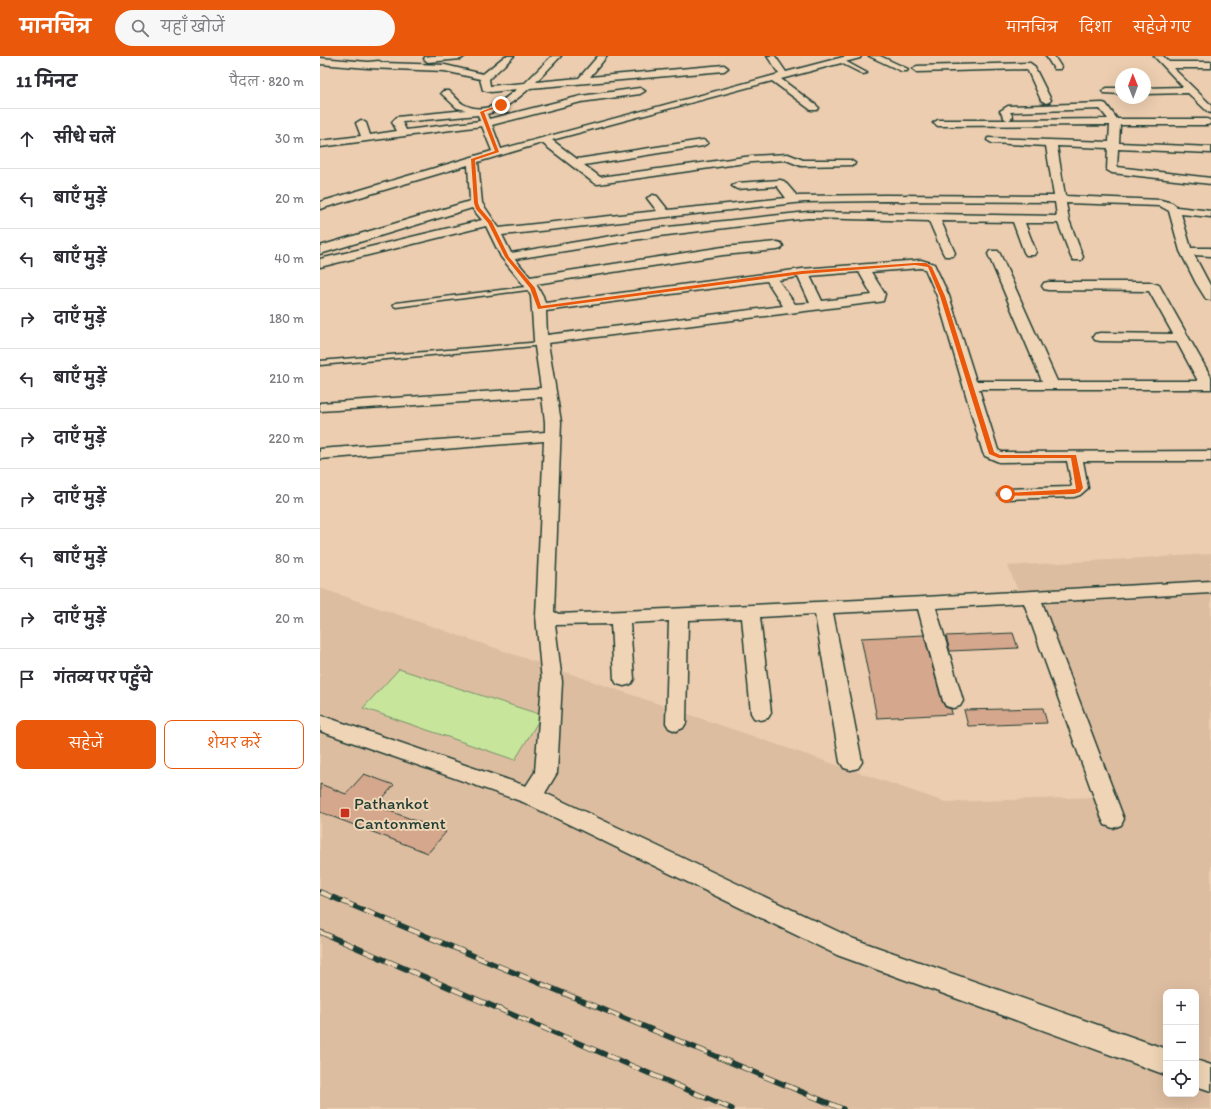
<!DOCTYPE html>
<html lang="hi">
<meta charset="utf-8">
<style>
:root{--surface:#fff;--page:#f7f7f7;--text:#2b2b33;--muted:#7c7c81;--line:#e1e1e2;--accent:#ea580c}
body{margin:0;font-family:Itim,"Playpen Sans Deva",sans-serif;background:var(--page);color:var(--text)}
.controls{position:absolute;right:12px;bottom:12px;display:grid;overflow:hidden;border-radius:8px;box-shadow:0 4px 16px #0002}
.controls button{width:36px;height:36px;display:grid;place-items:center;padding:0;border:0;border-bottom:1px solid var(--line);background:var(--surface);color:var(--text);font:20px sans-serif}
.compass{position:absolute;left:795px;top:12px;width:36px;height:36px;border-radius:50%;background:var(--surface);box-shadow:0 4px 16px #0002;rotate:359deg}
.stop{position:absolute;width:12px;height:12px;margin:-9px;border:3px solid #ea580c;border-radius:50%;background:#fff}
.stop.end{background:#ea580c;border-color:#fff;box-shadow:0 1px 4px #0008}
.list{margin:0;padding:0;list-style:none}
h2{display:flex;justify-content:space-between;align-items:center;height:52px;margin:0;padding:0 16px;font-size:17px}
h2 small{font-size:13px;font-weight:400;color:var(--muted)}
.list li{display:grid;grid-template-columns:26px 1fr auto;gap:12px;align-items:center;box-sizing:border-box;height:60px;padding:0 16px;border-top:1px solid var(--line)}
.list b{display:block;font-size:15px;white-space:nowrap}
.list em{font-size:13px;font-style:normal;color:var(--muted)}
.actions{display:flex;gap:8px;padding:12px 16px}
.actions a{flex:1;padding:9px 0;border:1px solid var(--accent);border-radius:8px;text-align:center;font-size:14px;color:var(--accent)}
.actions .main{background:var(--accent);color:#fff}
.icon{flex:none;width:22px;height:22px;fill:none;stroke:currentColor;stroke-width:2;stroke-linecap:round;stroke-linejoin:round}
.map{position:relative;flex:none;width:891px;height:1053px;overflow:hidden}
header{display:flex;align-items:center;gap:24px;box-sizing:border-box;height:56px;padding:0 20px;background:var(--accent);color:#fff}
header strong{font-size:19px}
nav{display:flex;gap:22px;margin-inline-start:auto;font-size:14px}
.search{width:280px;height:36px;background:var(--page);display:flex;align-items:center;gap:10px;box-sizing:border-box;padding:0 14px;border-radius:22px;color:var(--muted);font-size:15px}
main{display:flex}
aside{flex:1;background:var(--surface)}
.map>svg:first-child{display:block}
</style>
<header>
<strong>मानचित्र</strong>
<div class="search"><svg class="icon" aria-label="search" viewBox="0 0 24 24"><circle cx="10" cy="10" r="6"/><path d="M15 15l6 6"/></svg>यहाँ खोजें</div>
<nav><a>मानचित्र</a><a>दिशा</a><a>सहेजे गए</a></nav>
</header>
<main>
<aside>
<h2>11 मिनट<small>पैदल · 820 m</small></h2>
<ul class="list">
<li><svg class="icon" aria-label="ahead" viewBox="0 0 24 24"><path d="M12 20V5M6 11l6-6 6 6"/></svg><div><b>सीधे चलें</b></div><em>30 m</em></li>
<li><svg class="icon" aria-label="left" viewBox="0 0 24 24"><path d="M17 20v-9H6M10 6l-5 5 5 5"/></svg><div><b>बाएँ मुड़ें</b></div><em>20 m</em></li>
<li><svg class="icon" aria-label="left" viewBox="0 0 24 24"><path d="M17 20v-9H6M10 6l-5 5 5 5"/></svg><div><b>बाएँ मुड़ें</b></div><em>40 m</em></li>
<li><svg class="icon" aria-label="right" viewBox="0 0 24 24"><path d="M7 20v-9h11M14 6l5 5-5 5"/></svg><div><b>दाएँ मुड़ें</b></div><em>180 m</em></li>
<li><svg class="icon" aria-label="left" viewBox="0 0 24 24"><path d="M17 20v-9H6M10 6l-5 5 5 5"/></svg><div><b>बाएँ मुड़ें</b></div><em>210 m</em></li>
<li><svg class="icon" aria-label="right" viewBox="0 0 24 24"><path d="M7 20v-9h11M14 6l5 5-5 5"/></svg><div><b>दाएँ मुड़ें</b></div><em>220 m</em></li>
<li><svg class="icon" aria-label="right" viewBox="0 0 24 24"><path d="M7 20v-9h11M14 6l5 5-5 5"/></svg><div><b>दाएँ मुड़ें</b></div><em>20 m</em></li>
<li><svg class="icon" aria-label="left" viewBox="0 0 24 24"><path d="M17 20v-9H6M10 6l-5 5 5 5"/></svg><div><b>बाएँ मुड़ें</b></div><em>80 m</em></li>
<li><svg class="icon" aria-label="right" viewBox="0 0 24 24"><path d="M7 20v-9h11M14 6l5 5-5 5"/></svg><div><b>दाएँ मुड़ें</b></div><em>20 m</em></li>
<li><svg class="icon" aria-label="arrive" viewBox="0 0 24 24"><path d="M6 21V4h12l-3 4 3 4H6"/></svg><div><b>गंतव्य पर पहुँचे</b></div></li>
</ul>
<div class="actions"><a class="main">सहेजें</a><a>शेयर करें</a></div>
</aside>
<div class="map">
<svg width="891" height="1053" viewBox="0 0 891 1053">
<rect width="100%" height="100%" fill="#eccdaf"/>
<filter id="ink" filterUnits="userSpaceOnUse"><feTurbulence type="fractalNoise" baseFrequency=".025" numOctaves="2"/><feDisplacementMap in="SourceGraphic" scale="8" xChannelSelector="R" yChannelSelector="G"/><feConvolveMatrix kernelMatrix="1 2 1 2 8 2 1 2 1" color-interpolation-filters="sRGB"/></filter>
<g filter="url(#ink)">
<path fill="#ddbda0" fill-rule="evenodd" d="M891,498V1053H0V532L625,746L779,741L688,510ZM846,936H876V1038H846Z"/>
<path fill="#c8e59c" stroke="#749168" d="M79,613L222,659L195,704L43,652Z"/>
<path fill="#d5a78d" stroke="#1f3d34" d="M693,577L698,592L630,595L626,580Z
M604,579L622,645L625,651L631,653L632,658L557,662L541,582Z
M723,652L727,667L648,670L644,654Z
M44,718L74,729L56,750L126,776L108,797L0,756V728L26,738Z"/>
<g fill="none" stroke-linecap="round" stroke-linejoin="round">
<g stroke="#1f3d34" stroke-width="3">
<path id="service" d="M519,4H523L547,17L543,18L519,6Z
M213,230L216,232L215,233L76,251L73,249L76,247Z
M222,286L225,288L224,289L0,309V305Z"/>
</g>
<g stroke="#1f3d34" stroke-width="3">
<path id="minor" d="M112,0H145L141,3L108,6L104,3L105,1Z
M185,0H194L169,23L170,30L205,27L232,0H241L216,26L259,22L278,0H287L270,21L404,9L408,12L404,15L210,32C196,44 185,53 167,58L169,63L261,40L320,32L325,35L320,38L261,46L172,69L181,93L459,18L447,0H455L466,16L527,0H541L540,2L461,23L497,50L499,52L497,54H491L452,25L232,84L257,103L383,84L388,87L383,90L264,109L280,121L432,100L468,98L483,104H530L535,107L534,109L481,110L466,104L432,106L278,128L274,127L222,87L158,106L162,147L179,172L337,155L327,142L333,139L337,140L348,154L466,142L457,130L417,133L412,130L417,127L460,124L464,125L477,140L565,139L734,140L726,90L672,87L667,84L668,82L789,86L790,69L618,70L613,67L618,64H688L685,63L680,55L688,50L783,47L786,48L797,63H887L891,65L890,68L887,69H800L799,87L891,91V97L798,93L797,111L891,122V128L792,117L787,114L788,92L737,90L745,140L841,144L852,147L857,151L891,155V161L861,158L871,192H891V200L874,199L891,231V244L886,243L876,227L860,195L849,155L840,150L746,147L749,164L763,201L761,204H753L751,201L738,167H705L716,196L714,199H706L704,196L693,166L621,165L635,197L633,200H625L623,197L609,165L488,162L339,180L195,203L210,221L403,191L457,186L461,187L463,190L461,193L457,194L403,199L216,228L223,240L225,247L482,213L601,204L614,208L629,240L656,325H722L668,198L670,195H678L680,198L737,325H878L857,286L780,285L775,284L773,281L775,278L780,277L853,278L829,235L728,234L724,233L722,230L724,227L728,226H829L839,229L891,321V333H659L678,394L682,396L891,395V405H763L768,432L760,439L754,441L686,443L680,441L678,438L680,435L686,433L750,431L752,430L747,405L679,406L665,400L663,397L617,240L605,213L600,212L551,216L565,238L563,245L558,246L228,287L241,366L234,556L239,558L605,541L891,525V537L722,546L804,763L801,769L793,772L785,769L782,763L704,547L616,552L643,645L640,650L633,652L626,650L623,645L598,553L513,557L542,706L538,712L531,714L524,712L520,706L495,558L440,561L451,657L448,662L441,664L434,662L431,657L422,562L368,564L366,667L363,672L356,675L349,672L346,667L349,565L310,567L314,623L311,628L304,630L297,628L294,623L291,568L235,569L242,626L237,717L225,737L534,883L846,993V1019L517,899L203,746L0,675V659L206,730L215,716L222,626L216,560L224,385L0,403V393L225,376V366L222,341L0,355V347L221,332L214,284L211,240L207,233L181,201L166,170L0,211V203L162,164L152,152L0,198V190L150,145L148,109L0,153V146L172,95L162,70L0,91V85L41,80L36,67L41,64L46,67L50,79L77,75L72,66L77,61L146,54L137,52L123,39L121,37L123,35H129C134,39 138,45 143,48C165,60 181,46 197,33L171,36L163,34L160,23L125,15L48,12L0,8V2L48,6L59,5L63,7L125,9L163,18ZM780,53L788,63L689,64L693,61L690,56ZM158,59L160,65L86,74L82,66ZM565,145L735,146L737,160L488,156L339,172L191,197L182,179L484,146ZM539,216L552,239L502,245L490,220ZM478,221L490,247L475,248L458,224ZM447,225L463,250L227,279L226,255Z
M549,0H560L588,13L587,15H581Z
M726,0H734L741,11L740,13H734Z
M834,0H843L849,6H891V12H853L891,49V57L888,56L868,37L825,38V32L863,31Z
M710,7L714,10L731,44L729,46L726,47L721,44L707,13L597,16L593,13L597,10Z
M787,32H801V38L784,37L782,35Z
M876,1004L891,1009V1035L876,1030Z"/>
</g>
<use href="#service" fill="#efd5b6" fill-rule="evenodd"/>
<use href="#minor" fill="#efd5b6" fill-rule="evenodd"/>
<g stroke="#1f3d34" stroke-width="5.5">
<path id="rail" d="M0,836L523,1053
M0,876L412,1053"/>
</g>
<use href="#rail" stroke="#efd5b6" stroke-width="4" stroke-dasharray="12" stroke-linecap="butt"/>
</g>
</g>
<path fill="#ea580c" d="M181,48L182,50L164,56L179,96L155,104L158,147L160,152L172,166L189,201L215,232L221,250L482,215L595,207H606L612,211L625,240L674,396L680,399H756L763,432L760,436L754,438L684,440L683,438L686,437L756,433L751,402H679L669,398L620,240L608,211L595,209L482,218L218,253L210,232L185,201L168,167L156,153L154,147L151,103L175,95L160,56Z"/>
<rect fill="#c8321e" stroke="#efd5b6" stroke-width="1.5" x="20" y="752" width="10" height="10" rx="2"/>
<g text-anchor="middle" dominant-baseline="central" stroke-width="4" stroke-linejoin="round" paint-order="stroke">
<g font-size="17" fill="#1f3d34" stroke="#efd5b6" text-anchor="start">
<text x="34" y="747">Pathankot<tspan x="34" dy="20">Cantonment</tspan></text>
</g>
</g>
</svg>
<div class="controls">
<button>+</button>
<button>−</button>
<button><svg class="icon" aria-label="locate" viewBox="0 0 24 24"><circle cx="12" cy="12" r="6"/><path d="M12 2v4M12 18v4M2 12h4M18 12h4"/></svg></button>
</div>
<svg class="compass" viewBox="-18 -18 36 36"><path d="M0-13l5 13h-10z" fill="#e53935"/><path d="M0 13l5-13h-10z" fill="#7c7c81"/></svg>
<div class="stop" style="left:686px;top:438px"></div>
<div class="stop end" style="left:181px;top:49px"></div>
</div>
</main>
